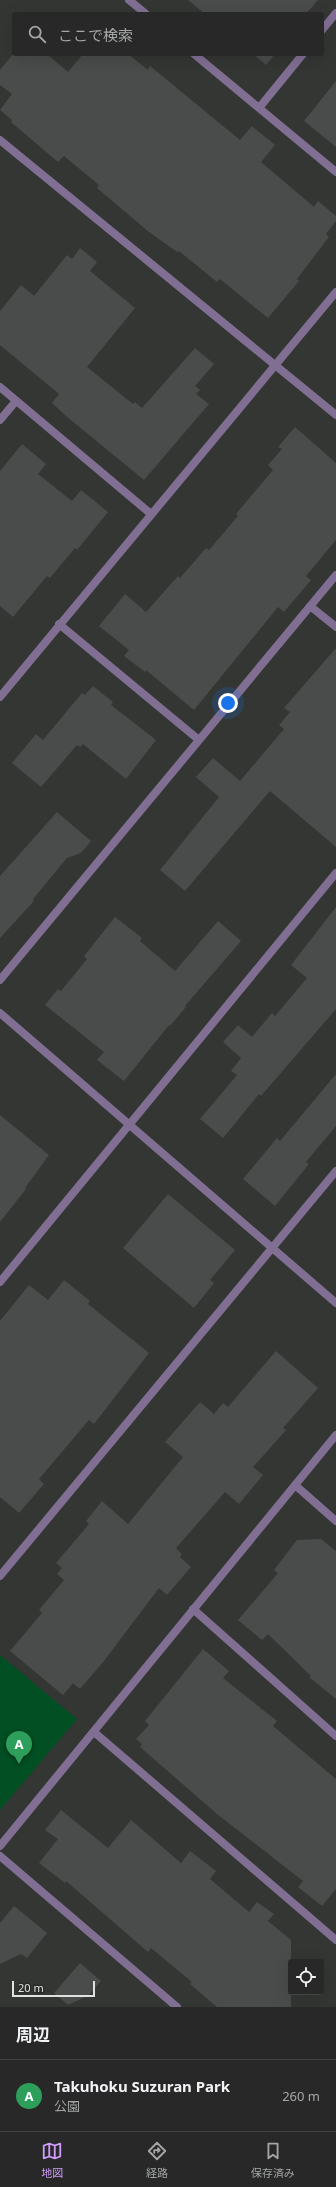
<!DOCTYPE html>
<html lang="ja">
<meta charset="utf-8">
<style>
:root{--surface:#272827;--page:#2f302f;--text:#f1f3f6;--muted:#a4a6a7;--line:#434444;--accent:#d09dfe}
body{margin:0;font-family:"Noto Sans","Noto Sans JP",sans-serif;background:var(--page);color:var(--text)}
.controls{position:absolute;right:12px;bottom:12px;display:grid;overflow:hidden;border-radius:4px;box-shadow:0 4px 16px #0002}
.controls button{width:36px;height:36px;display:grid;place-items:center;padding:0;border:0;border-bottom:1px solid var(--line);background:var(--surface);color:var(--text);font:20px sans-serif}
.scale{position:absolute;left:12px;bottom:10px;width:83px;box-sizing:border-box;padding-left:4px;border:2px solid #e0e1e0;border-top:0;font-size:11px;line-height:14px;white-space:nowrap;color:#e0e1e0;-webkit-text-stroke:3px #2a2c2a;paint-order:stroke}
.you{position:absolute;left:228px;top:703px;width:14px;height:14px;margin:-10px;border:3px solid #fff;border-radius:50%;background:#1a73e8;box-shadow:0 0 0 6px #1a73e833}
.badge{display:grid;place-items:center;width:26px;height:26px;border-radius:50%;background:var(--accent);color:#fff;font-size:13px;font-weight:700}
.pin{position:absolute;translate:-50% -33px;filter:drop-shadow(0 1px 2px #0008)}
.pin::after{content:'';position:absolute;top:21px;width:14px;height:12px;background:inherit;clip-path:polygon(0 0,100% 0,50% 100%)}
.list{margin:0;padding:0;list-style:none}
h2{display:flex;justify-content:space-between;align-items:center;height:52px;margin:0;padding:0 16px;font-size:17px}
h2 small{font-size:13px;font-weight:400;color:var(--muted)}
.list li{display:grid;grid-template-columns:26px 1fr auto;gap:12px;align-items:center;box-sizing:border-box;height:72px;padding:0 16px;border-top:1px solid var(--line)}
.list b{display:block;font-size:15px;white-space:nowrap}
.list p{margin:0;font-size:13px;white-space:nowrap;color:var(--muted)}
.list em{font-size:13px;font-style:normal;color:var(--muted)}
.icon{flex:none;width:22px;height:22px;fill:none;stroke:currentColor;stroke-width:2;stroke-linecap:round;stroke-linejoin:round}
.map{position:relative;flex:none;width:336px;height:2007px;overflow:hidden}
.search{position:absolute;background:var(--surface);box-shadow:0 4px 16px #0002;left:12px;right:12px;top:12px;height:44px;display:flex;align-items:center;gap:10px;box-sizing:border-box;padding:0 14px;border-radius:4px;color:var(--muted);font-size:15px}
.sheet{height:124px;background:var(--surface)}
nav{display:flex;justify-content:space-around;align-items:center;box-sizing:border-box;height:56px;border-top:1px solid var(--line);background:var(--surface);font-size:11px;color:var(--muted)}
nav a{display:grid;justify-items:center;gap:2px}
nav .on{color:var(--accent)}
.map>svg:first-child{display:block}
</style>
<div class="map">
<svg width="336" height="2007" viewBox="0 0 336 2007">
<rect width="100%" height="100%" fill="#343634"/>
<path fill="#024f23" d="M0,1655L77,1719L0,1810Z"/>
<path fill="#494c4a" d="M188,0H318L306,14H205Z
M14,53L47,54L68,72L83,54H128L148,70L150,66L240,140L252,126L275,145L261,162L314,207L318,201L336,216V221L326,234L329,237L297,279L299,281L268,318L220,279L217,282L179,251L177,252L149,232L97,188L99,185L64,156L58,162L11,122L12,120L0,110L12,94L0,85V70Z
M253,54H275L266,65Z
M336,81V147L304,121Z
M80,248L97,262L90,271L135,308L87,367L133,404L135,402L142,408L195,348L214,364L195,386L200,390L196,394L209,404L144,480L66,416L52,403L59,394L0,345V311L21,285L34,296L67,255L72,259Z
M295,427L336,463V540L306,576L311,580L284,612L278,607L194,710L146,670L145,672L124,656L129,650L99,626L125,594L146,612L178,576L180,578L206,548L209,550L238,516L236,514L273,470L268,465L282,449L278,447Z
M22,444L46,464L38,474L72,501L81,490L108,512L77,550L75,548L50,578L47,576L13,617L0,606V471Z
M336,648V847L270,791L185,891L160,870L219,797L196,777L213,758L240,781L284,729L279,725L290,712L284,708Z
M93,686L113,702L111,705L156,740L126,779L83,744L80,747L77,745L41,787L12,763L36,734L43,740L82,693L85,695Z
M57,812L91,841L81,853L67,858L33,899L34,901L0,938V876Z
M336,907V1009L261,1096L259,1094L223,1138L200,1119L237,1075L231,1071L241,1058L223,1042L238,1025L252,1037L272,1013L275,1016L307,978L291,965Z
M115,917L142,938L140,941L175,971L218,921L241,941L185,1006L186,1007L170,1026L169,1025L124,1081L97,1060L104,1052L45,1005L58,989L61,991L87,959L84,956Z
M336,1074V1126L306,1162L309,1164L275,1206L243,1179L277,1138L280,1141Z
M0,1115L49,1155L25,1188L26,1189L0,1222Z
M168,1194L235,1250L210,1280L214,1283L194,1308L123,1248Z
M64,1280L90,1301L88,1304L149,1353L94,1424L89,1420L39,1479L44,1484L19,1513L0,1497V1321L29,1285L48,1300Z
M276,1351L318,1388L283,1428L286,1430L253,1467L263,1475L239,1504L225,1492L176,1548L182,1554L180,1557L191,1567L167,1595L159,1588L104,1661L80,1689L73,1683L63,1695L10,1651L42,1613L39,1610L64,1580L57,1574L62,1568L56,1563L89,1524L86,1521L102,1501L128,1524L183,1457L165,1442L200,1402L214,1414L223,1403L228,1407Z
M321,1539L336,1551V1699L309,1677L311,1676L268,1634L262,1640L238,1620L278,1573L274,1570L297,1540Z
M203,1649L229,1671L223,1678L277,1721L273,1726L336,1779V1889L322,1906L298,1887L303,1881L217,1814L140,1747L142,1744L136,1739L149,1725L145,1721Z
M61,1810L108,1848L131,1820L181,1863L190,1851L216,1871L210,1879L249,1912L257,1902L274,1914L268,1921L291,1940V2007H217L190,1984L192,1982L151,1948L148,1952L66,1881L65,1883L39,1863L58,1839L45,1830Z
M14,1906L47,1933L27,1958L21,1954L0,1964V1923Z
M80,1963L101,1981L89,1995L68,2005L54,1993Z"/>
<g fill="none" stroke-linecap="round" stroke-linejoin="round">
<path stroke="#816f93" stroke-width="8" d="M129,0L146,14
M322,30L336,13
M194,54L336,172
M259,108L303,54
M0,140L336,415
M0,387L151,514
M0,420L16,401
M310,606L336,627
M59,624L199,740
M0,980L336,575
M0,1282L336,873
M295,1485L336,1521
M0,1576L336,1171
M193,1609L336,1736
M94,1732L336,1940
M0,1846L336,1435
M0,1856L177,2007"/>
<path stroke="#816f93" stroke-width="8" d="M0,697L336,292
M0,1013L336,1303"/>
</g>
</svg>
<div class="controls">
<button><svg class="icon" aria-label="locate" viewBox="0 0 24 24"><circle cx="12" cy="12" r="6"/><path d="M12 2v4M12 18v4M2 12h4M18 12h4"/></svg></button>
</div>
<div class="scale">20 m</div>
<div class="you"></div>
<div class="pin badge" style="left:19px;top:1764px;background:#2e9e5b">A</div>
<div class="search"><svg class="icon" aria-label="search" viewBox="0 0 24 24"><circle cx="10" cy="10" r="6"/><path d="M15 15l6 6"/></svg>ここで検索</div>
</div>
<section class="sheet">
<h2>周辺<small></small></h2>
<ul class="list">
<li><span class="badge" style="background:#2e9e5b">A</span><div><b>Takuhoku Suzuran Park</b><p>公園</p></div><em>260 m</em></li>
</ul>
</section>
<nav>
<a class="on"><svg class="icon" aria-label="map" viewBox="0 0 24 24"><path d="M3 6l6-2 6 2 6-2v14l-6 2-6-2-6 2zM9 4v14M15 6v14"/></svg>地図</a>
<a><svg class="icon" aria-label="directions" viewBox="0 0 24 24"><path d="M12 3l9 9-9 9-9-9zM9 14v-3h6M13 9l2 2-2 2"/></svg>経路</a>
<a><svg class="icon" aria-label="saved" viewBox="0 0 24 24"><path d="M7 4h10v16l-5-4-5 4z"/></svg>保存済み</a>
</nav>
